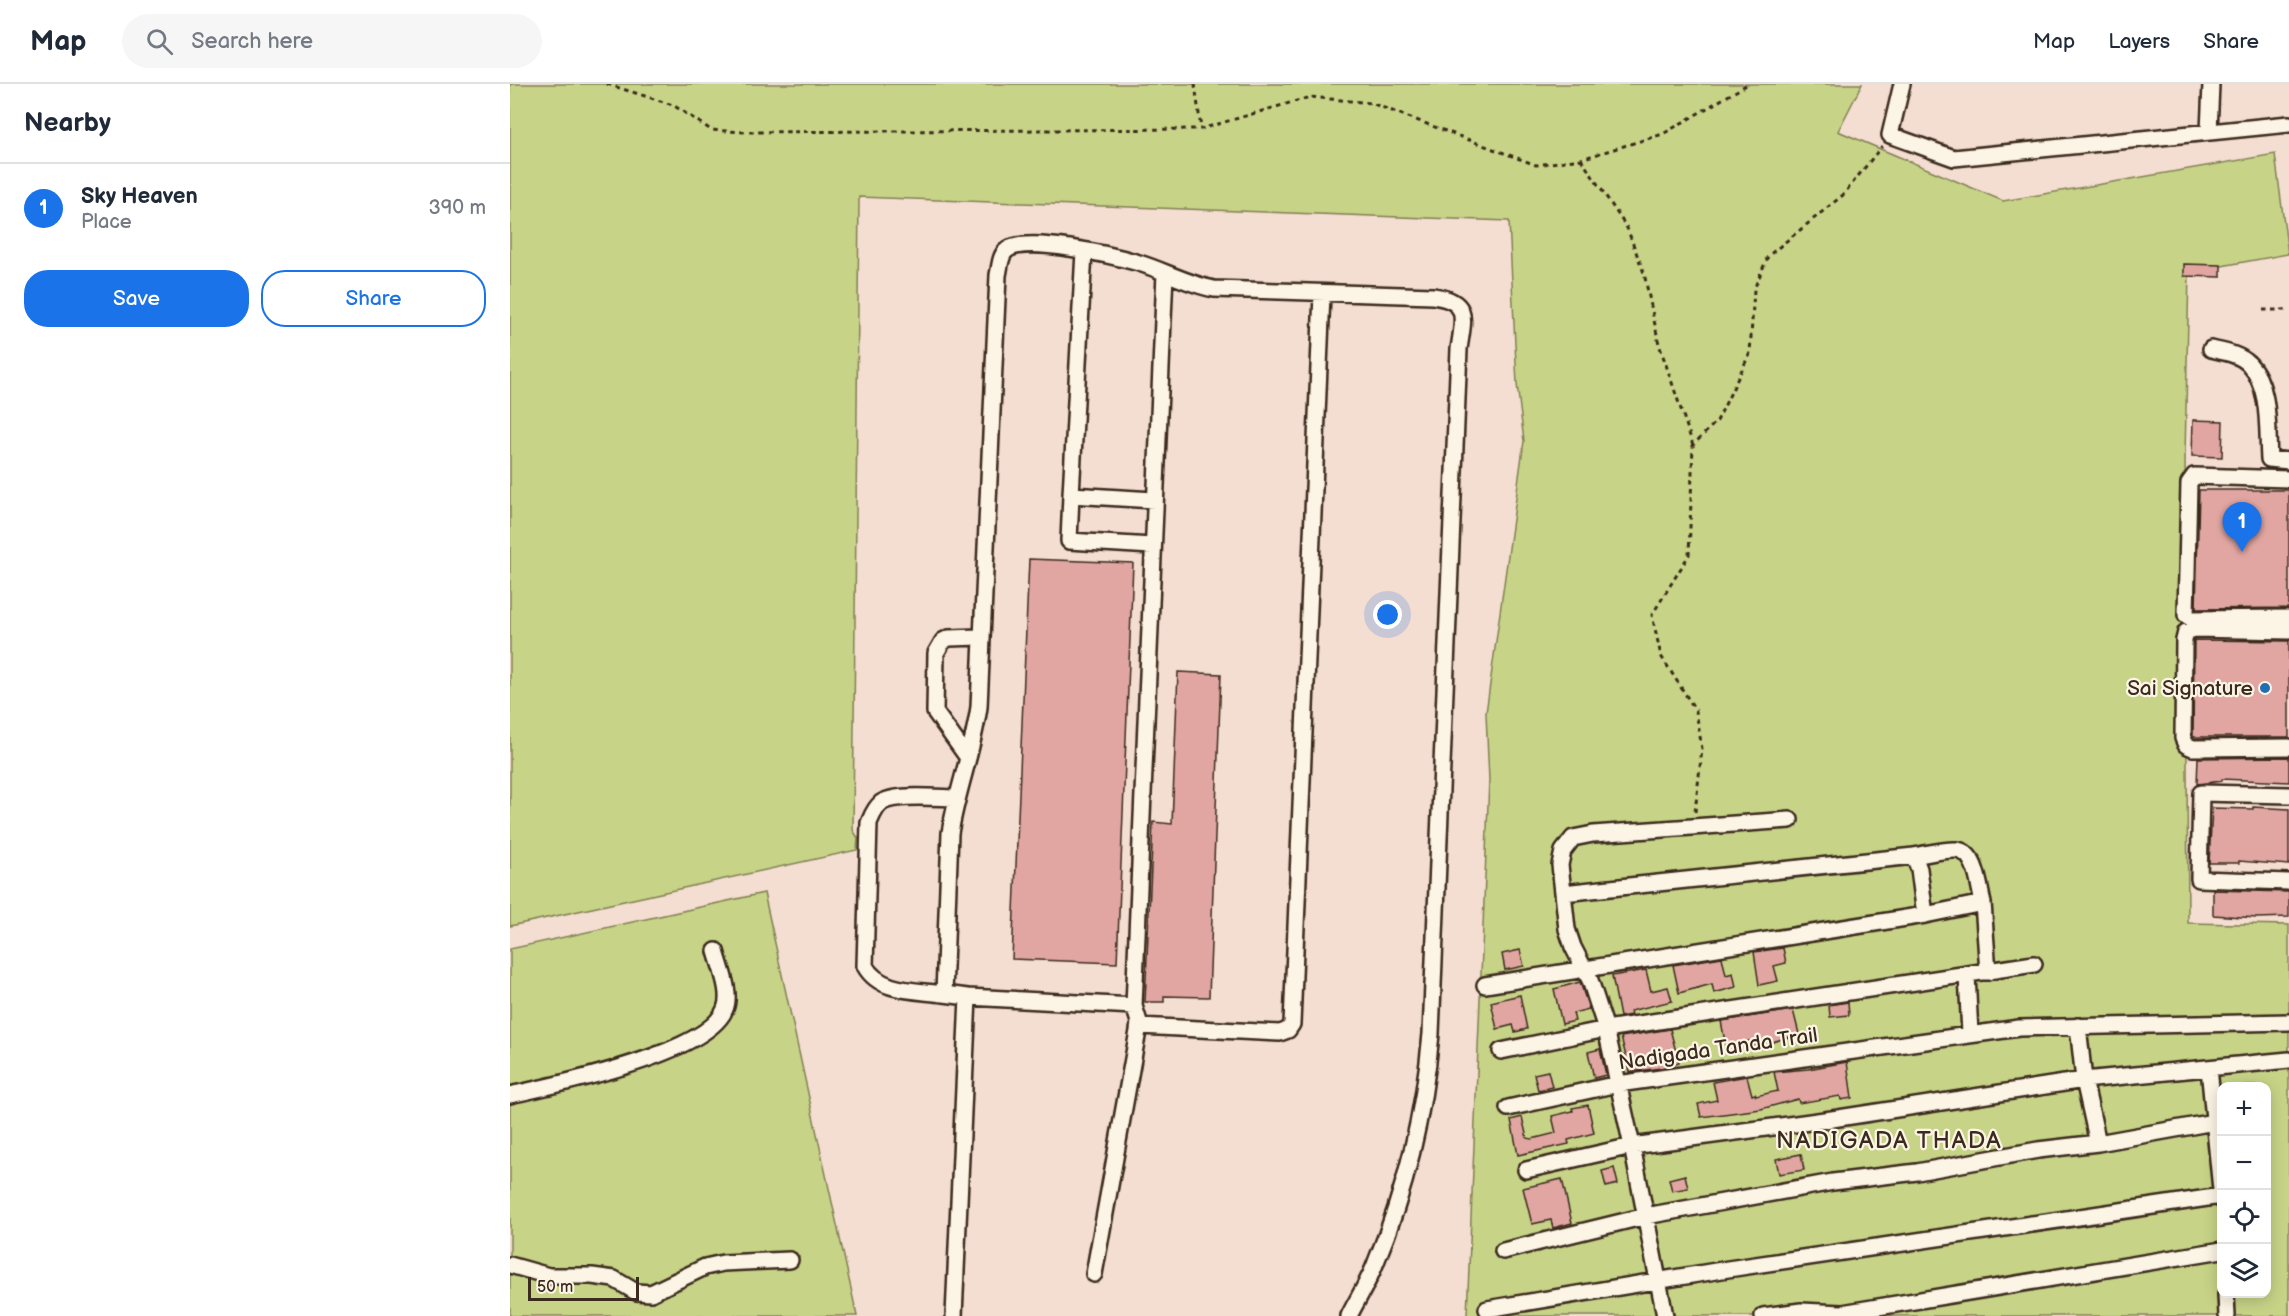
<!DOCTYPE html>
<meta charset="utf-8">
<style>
:root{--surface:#fff;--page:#f6f6f7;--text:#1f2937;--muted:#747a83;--line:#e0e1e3;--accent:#1a73e8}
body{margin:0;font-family:"Balsamiq Sans",sans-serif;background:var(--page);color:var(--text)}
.controls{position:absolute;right:18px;bottom:18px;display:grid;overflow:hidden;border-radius:12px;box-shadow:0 3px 15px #0003}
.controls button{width:54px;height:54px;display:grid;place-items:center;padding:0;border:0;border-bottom:2px solid var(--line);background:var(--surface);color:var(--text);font:30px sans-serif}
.scale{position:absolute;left:18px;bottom:15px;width:111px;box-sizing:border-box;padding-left:6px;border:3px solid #3b2a1e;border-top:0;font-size:16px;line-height:21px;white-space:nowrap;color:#3b2a1e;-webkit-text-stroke:4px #fcf5e5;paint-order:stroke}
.you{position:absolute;left:878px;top:531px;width:21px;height:21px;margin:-15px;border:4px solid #fff;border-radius:50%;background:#1a73e8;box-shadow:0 0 0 9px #1a73e833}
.badge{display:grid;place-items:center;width:39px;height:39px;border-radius:50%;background:var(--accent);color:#fff;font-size:20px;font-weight:700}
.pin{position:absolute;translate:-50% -50px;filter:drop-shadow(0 2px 3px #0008)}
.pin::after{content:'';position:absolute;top:32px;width:21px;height:18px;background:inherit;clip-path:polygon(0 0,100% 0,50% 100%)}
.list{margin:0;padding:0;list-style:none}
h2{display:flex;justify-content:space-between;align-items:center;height:78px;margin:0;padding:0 24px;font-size:26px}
h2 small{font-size:20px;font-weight:400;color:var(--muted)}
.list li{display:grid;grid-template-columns:39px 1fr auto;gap:18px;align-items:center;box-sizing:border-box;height:90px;padding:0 24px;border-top:2px solid var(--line)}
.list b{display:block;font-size:22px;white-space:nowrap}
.list p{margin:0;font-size:20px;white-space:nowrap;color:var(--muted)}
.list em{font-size:20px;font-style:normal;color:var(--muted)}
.actions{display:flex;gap:12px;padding:18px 24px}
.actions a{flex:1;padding:14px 0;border:2px solid var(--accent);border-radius:24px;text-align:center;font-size:21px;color:var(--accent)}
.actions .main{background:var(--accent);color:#fff}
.icon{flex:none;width:33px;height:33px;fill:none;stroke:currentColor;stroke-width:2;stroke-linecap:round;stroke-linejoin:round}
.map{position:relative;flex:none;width:1779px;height:1232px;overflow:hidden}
header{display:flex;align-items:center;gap:36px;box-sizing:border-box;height:84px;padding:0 30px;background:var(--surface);border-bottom:2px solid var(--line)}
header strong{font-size:28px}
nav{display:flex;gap:33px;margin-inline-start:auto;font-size:21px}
.search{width:420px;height:54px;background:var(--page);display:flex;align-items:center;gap:15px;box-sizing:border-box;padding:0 21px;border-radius:33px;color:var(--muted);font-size:22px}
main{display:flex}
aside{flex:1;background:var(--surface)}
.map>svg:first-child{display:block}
</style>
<header>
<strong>Map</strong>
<div class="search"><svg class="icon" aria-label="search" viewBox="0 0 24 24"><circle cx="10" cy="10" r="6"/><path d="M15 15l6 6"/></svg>Search here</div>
<nav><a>Map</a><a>Layers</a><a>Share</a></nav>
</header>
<main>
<aside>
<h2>Nearby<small></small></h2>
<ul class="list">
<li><span class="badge">1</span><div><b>Sky Heaven</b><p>Place</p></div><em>390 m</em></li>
</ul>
<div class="actions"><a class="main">Save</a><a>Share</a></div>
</aside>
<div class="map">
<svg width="1779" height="1232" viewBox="0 0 1779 1232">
<rect width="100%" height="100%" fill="#f4ddd1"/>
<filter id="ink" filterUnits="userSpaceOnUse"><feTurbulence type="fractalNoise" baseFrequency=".0167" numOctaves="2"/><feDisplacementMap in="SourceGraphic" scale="12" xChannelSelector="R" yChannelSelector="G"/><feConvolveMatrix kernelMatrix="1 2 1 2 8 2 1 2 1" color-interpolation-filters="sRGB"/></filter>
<g filter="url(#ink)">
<path fill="#c7d487" stroke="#817f52" stroke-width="1.5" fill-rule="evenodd" d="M0,0H1352L1328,47L1493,117L1765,70L1778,170L1679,188L1675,370L1678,839L1779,841V1232H957L979,696L976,629L1014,357L1007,300L999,137L349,113L343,746L348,754L347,766L0,842ZM1712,1002H1756V1210H1712Z
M254,809L347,1232H0V865Z"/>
<path fill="#e1a6a2" stroke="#3b2a1e" stroke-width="1.5" d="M1674,180L1711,181V193L1674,192Z
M1683,336L1713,337L1712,373L1682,372Z
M1689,406H1779V524L1686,525Z
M519,475L623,479L607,879L502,875Z
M1684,556L1779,557V653H1683Z
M668,588L711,590L699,913L654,912V918H635L643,738L662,740Z
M1779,673V698L1712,695V697L1687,700L1688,674Z
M1743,723L1779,725V781L1729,777V779H1699L1702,724L1743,725Z
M1703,806L1779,808V833L1747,834L1703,831Z
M1273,864L1276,879L1264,882L1268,897L1249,901L1244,868Z
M1010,866L1014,882L995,886L992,870Z
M1212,873L1216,891L1223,889L1226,903L1204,909L1202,900L1169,909L1163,881Z
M1136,886L1141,907L1158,903L1162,917L1120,927L1121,931L1110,933L1102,892Z
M1070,898L1079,925L1063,929L1065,937L1052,940L1044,905Z
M1010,911L1017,945L1005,948L1003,941L987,945L981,918Z
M1338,918L1339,931L1320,933L1319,921Z
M1283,926L1289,950L1259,959L1258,957L1240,962L1239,957L1216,963L1211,937Z
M1160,945L1169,979L1151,984L1120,988L1111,953Z
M1090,965L1096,991L1084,994L1078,968Z
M1337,978L1342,1014L1331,1016L1330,1012L1289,1019L1288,1015L1251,1025L1191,1033L1188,1020L1207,1016L1203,998L1237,992L1242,1011L1245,1010L1246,1012L1268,1007L1264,988L1298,985Z
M1038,987L1042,1003L1028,1006L1024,990Z
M1078,1021L1084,1049L1058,1056L1059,1060L1008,1071L1001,1036L1012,1033L1017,1054L1022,1055L1046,1049L1042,1032L1063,1027L1062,1024Z
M1291,1070L1294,1086L1269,1090L1266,1075Z
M1104,1084L1108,1100L1096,1103L1092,1087Z
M1175,1091L1178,1104L1162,1107L1159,1095Z
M1052,1095L1062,1139L1043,1144L1041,1136L1022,1140L1013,1104Z"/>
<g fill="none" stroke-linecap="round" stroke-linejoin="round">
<g stroke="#3b2a1e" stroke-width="20">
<path id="minor" d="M1392,0L1380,51L1444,74L1779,40
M1699,48L1701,0
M574,167L561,411L644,416
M1701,265C1714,268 1729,270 1739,280C1761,303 1757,346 1759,375L1779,377
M1779,395L1684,392L1679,399L1676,531L1682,535L1779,534
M561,411L559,457L642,462
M1779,547L1685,545L1676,548L1674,556L1673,654L1676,661L1683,664L1779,663
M458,674L425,628L426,569L433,557L439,554L470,553
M1779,711L1691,709L1689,795L1779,798
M1404,772C1417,770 1433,765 1447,766C1467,768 1469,804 1473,819
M1053,809L1404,772L1409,785L1415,831
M1457,891L1460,950
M975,901L1415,831L1473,819L1478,888
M434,910C406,906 370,909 355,882L359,739C362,732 364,725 371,719C384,709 430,714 447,714
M458,913L624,922
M629,942L770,949L778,946L782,940L812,210
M991,967L1096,945L1524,880
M1699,984L1712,1116
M0,1011C45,1001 198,970 215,925C222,909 210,883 206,867
M998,1024L1108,1000L1509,944L1779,938
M1588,1059L1704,1038
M1016,1086L1122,1062L1322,1035L1574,996L1779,976
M993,1167L1136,1132L1323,1098L1407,1088L1528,1066L1588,1059L1574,996L1568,942
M0,1181L39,1192H82L104,1195L126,1208L141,1209L195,1183L213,1179L280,1176
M584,1190L628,947L629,938L624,922L655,189
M1716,1210L1717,1232
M977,1225L1218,1185L1711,1112
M444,1232L458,913L434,910L440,749C447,706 463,666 469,623L488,191C490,183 490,171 497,166C516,151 605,172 629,179C655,187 677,200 704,205L923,212C961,217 953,236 949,265L921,950C914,1028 896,1106 866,1178C859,1197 848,1214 839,1232
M1155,1232L1122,1062L1096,945L1080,896L1063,863L1057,845L1050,781L1053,767L1063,754L1083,750L1280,736
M1253,1232L1291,1227L1332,1229L1712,1166"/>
</g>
<path stroke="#3b2a1e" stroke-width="3" stroke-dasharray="4.5 4.5" stroke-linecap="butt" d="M97,0L163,21L201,46L236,48L691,45L800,13L861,19L1026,81L1071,75L1153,50L1238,0
M685,0L691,45
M1071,75L1117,144L1134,189L1149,260L1183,361
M1753,226H1779
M1185,728L1192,665L1186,627L1151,572L1142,531L1179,471L1183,361L1207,337L1240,269L1244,205L1258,172L1333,111L1372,62"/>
<use href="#minor" stroke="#fcf5e5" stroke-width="15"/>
</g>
</g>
<circle fill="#1f6fb2" stroke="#fcf5e5" stroke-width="2" cx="1755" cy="604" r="6"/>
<g text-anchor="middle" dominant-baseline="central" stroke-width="4.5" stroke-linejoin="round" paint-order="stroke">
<g font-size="21" fill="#3b2a1e" stroke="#fcf5e5" text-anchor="end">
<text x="1743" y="604">Sai Signature</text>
</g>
<g font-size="21" fill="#3b2a1e" stroke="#fcf5e5">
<text transform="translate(1208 965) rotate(-8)">Nadigada Tanda Trail</text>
</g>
<g font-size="24" letter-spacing="1.5" fill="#3b2a1e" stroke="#fcf5e5">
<text x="1379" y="1056">NADIGADA THADA</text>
</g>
</g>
</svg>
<div class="controls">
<button>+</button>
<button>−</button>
<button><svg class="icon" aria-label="locate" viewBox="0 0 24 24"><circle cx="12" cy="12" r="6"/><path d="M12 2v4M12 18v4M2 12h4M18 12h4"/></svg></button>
<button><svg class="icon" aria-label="layers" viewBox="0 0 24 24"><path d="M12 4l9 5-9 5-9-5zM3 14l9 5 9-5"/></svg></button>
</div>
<div class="scale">50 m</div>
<div class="you"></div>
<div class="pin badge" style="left:1732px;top:468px">1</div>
</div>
</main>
